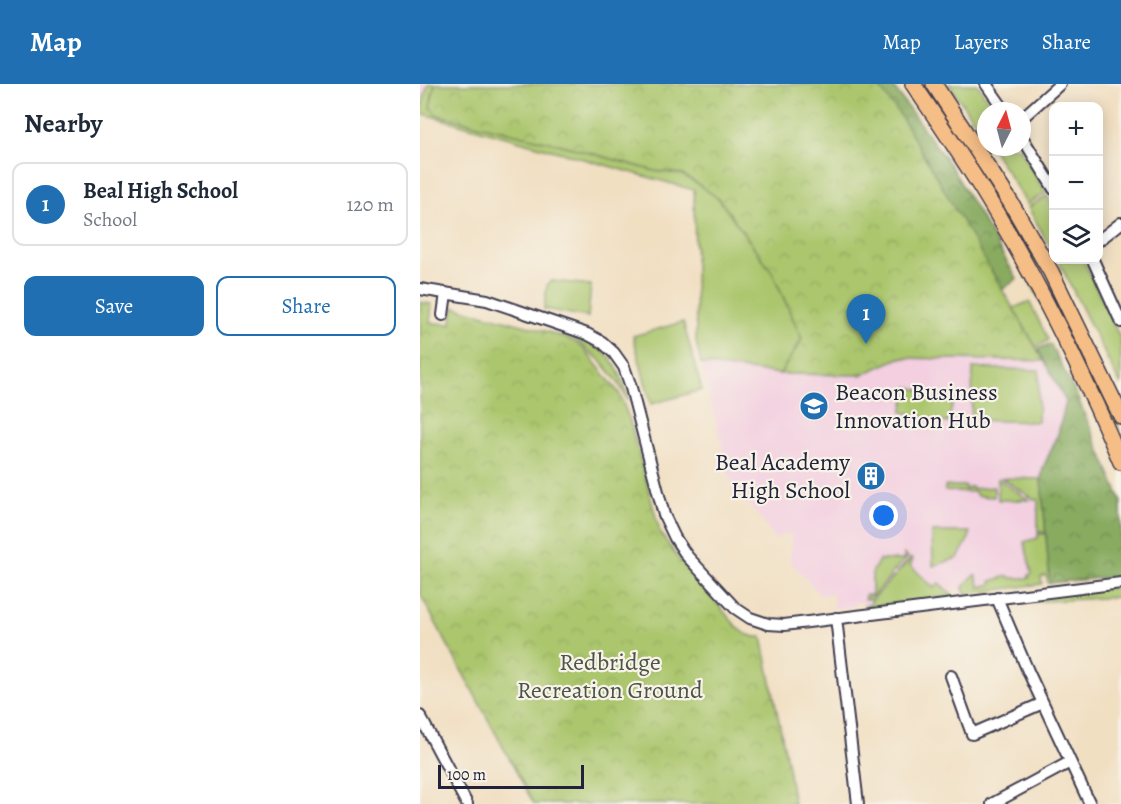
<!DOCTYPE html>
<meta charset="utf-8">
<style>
:root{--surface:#fff;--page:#f2f2f3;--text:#1f2937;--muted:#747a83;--line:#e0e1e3;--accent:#1f6fb2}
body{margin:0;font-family:Alegreya,serif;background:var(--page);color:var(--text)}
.controls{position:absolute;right:18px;top:18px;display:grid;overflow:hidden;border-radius:12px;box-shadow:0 3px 15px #0003}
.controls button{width:54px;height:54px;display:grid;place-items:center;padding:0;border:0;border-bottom:2px solid var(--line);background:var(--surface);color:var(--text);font:30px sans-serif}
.compass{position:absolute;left:557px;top:18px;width:54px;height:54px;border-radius:50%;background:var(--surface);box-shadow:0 3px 15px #0003;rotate:6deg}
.scale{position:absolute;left:18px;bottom:15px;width:146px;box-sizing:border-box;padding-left:6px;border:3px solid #22223b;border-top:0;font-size:16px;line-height:21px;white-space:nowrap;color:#22223b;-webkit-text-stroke:4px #f7f3e8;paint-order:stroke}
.you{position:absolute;left:464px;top:432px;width:21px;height:21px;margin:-15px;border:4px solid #fff;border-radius:50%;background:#1a73e8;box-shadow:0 0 0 9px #1a73e833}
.badge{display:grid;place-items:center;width:39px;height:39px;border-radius:50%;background:var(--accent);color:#fff;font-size:20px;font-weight:700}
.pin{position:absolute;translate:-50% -50px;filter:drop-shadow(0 2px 3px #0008)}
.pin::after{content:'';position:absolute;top:32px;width:21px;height:18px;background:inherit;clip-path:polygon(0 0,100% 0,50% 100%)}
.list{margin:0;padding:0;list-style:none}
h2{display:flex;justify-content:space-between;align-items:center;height:78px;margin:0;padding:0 24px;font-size:26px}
h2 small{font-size:20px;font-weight:400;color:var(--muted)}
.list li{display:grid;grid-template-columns:39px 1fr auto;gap:18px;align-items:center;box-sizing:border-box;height:84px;margin:0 12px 12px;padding:0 12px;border:2px solid var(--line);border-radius:12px}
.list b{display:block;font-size:22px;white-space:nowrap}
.list p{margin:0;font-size:20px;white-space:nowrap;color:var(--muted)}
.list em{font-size:20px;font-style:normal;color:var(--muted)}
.actions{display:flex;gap:12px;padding:18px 24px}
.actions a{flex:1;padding:14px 0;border:2px solid var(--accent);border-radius:12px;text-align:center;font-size:21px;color:var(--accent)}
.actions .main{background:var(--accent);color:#fff}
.icon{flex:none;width:33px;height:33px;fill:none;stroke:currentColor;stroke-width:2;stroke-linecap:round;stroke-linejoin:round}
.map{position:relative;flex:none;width:701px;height:720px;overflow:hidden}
header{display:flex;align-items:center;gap:36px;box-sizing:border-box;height:84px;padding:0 30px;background:var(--accent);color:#fff}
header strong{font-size:28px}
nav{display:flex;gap:33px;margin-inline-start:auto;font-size:21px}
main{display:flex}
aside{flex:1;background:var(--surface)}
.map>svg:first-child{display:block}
</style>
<header>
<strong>Map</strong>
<nav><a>Map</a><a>Layers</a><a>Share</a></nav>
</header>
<main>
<aside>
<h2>Nearby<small></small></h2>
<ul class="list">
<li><span class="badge">1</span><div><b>Beal High School</b><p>School</p></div><em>120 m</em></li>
</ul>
<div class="actions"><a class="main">Save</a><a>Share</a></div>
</aside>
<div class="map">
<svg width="701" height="720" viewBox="0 0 701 720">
<defs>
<pattern id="forest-crowns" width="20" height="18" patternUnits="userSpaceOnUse" patternTransform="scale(1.5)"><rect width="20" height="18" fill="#88ab60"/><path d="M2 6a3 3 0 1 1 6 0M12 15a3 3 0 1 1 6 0" fill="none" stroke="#6f8b50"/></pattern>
<pattern id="park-crowns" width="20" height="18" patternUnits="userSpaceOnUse" patternTransform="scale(1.5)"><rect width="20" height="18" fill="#abc66d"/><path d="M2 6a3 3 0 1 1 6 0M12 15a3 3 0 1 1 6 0" fill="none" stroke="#93aa5f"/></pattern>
<pattern id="garden-dots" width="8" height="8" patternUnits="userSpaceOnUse" patternTransform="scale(1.5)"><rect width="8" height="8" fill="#abc66d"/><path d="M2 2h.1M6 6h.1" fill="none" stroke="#93aa5f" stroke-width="1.8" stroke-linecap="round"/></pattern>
</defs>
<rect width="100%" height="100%" fill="#f7f3e8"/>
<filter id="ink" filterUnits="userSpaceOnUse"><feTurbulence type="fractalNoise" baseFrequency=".0167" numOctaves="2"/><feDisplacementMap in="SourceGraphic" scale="12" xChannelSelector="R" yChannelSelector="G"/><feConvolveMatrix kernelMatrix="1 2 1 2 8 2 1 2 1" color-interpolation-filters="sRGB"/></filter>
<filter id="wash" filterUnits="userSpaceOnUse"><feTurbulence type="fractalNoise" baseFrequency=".008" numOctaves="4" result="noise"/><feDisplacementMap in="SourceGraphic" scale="24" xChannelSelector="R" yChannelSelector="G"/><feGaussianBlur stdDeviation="1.35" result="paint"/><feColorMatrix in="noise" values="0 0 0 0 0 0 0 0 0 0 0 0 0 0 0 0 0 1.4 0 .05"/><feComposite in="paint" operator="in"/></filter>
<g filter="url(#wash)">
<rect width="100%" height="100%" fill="#f1dfc2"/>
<path fill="#f3cfe0" d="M0,0H457L580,199L646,318L701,489L630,499L626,491L596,501L545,510V507L541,508L535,503L529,509L445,521L436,518L435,522L414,524L413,510L400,511L370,477L371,450H363L356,456L338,431L312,403L276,258L274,106L0,29Z"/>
<path fill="#abc66d" stroke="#667454" stroke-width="1.5" d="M8,0H15L11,16L22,32L138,60L235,87L261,90L275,98L299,115L352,188L382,255L360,290L281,280L276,258L274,106L0,29Z
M529,0H557L576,27H566V55Z
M571,63H599L626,109L607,120Z
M627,112L633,123V168L608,123Z
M638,176H663L701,256V302Z
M132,197L171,201L168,233L124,225L127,201Z
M608,218L610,219L628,255L627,257L616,263L593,224Z
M263,238L282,306L231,320L213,252Z
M154,251C190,264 200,283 209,318L197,297L182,278L153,253Z
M553,284L619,286L618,338L551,336Z
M488,303L534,314L528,339L482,328Z
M581,394L621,395L626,448H618V415L615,416Z
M578,395L609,416H578Z
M525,402H545V405H548L549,403H552V405L574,403V413L557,412L555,408L525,407Z
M512,448H550V452L538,474L513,482Z
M618,450H626L630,499L628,500L626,491L621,493L622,500L545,510L543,503L554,491H556L560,503L572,500L571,497L588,492L592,494H609V491L612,489L604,458L618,454Z
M484,470L488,473L470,491L471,492L450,515H445V511H452V489L459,476H484Z
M491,474L493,476L490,481L514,504L519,499L533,512L448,523L445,521L451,520V517Z
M701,502V513L590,519L588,516Z"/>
<path fill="url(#forest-crowns)" stroke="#55664e" stroke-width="1.5" d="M451,0H471L530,81L597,195L583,205Z
M629,260L631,261L656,310L701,416V492L630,499L621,394L623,384L638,350L646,318L618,265Z"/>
<path fill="url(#park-crowns)" stroke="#667454" stroke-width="1.5" d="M15,0H457L480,31L624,277L479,274L441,291L360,290L382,255L352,188L299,115L275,98L261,90L235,87L138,60L17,31L10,23Z
M0,218L12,220L10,239L31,240L34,223L122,246L152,256L164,265L199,309L210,337L240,448L258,474L317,543C325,550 331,554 342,553L367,677L374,720H114L0,510Z"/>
<path fill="url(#garden-dots)" stroke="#667454" stroke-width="1.5" d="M500,0H507C566,88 620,178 667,273C679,299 701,334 701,362Z"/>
</g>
<g filter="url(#ink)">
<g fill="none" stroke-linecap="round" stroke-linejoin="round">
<g stroke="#413e4f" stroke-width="14">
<path id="minor" d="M566,0L585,27
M602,34L640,0
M602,53L634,105
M678,157L701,139
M673,176L701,238
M0,205L67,216L167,250L182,258L194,269L204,283L210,300L244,431L255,454L267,472L315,524L330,534L348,540L364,541L701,499
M23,231L26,209
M577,514L608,587L670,720
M416,534L438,720
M531,592L552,650L623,619
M0,632L47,720
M572,720L650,678"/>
</g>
<g stroke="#413e4f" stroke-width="18">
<path id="highway" d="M493,0C522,43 551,85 577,130C624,210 665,293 701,378
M514,0L591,119L631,188L701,332"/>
</g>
<use href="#minor" stroke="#fff" stroke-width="10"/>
<use href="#highway" stroke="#f6be87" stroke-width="15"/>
</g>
</g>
<defs>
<g id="school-disc" transform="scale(1.5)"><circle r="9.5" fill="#1f6fb2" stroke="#f7f3e8"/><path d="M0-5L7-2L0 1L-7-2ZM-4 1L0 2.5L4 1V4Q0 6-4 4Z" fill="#fff"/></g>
<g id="building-disc" transform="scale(1.5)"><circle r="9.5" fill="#1f6fb2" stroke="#f7f3e8"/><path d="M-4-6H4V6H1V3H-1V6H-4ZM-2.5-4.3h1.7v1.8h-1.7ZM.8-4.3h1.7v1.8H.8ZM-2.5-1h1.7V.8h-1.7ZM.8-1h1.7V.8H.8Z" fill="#fff"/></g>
</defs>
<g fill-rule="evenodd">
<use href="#school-disc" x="394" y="322"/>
<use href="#building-disc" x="451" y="392"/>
</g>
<g text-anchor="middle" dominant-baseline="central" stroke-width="4.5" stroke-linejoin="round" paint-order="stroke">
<g font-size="24" fill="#22223b" stroke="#f7f3e8" text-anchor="start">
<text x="415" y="308">Beacon Business<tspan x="415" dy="28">Innovation Hub</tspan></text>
<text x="430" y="378" text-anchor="end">Beal Academy<tspan x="430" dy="28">High School</tspan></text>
</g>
<g font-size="24" fill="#4b534a" stroke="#f7f3e8">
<text x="190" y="578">Redbridge<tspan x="190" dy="28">Recreation Ground</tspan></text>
</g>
</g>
</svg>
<div class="controls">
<button>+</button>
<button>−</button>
<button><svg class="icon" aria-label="layers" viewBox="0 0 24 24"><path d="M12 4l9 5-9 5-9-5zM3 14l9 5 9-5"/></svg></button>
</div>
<svg class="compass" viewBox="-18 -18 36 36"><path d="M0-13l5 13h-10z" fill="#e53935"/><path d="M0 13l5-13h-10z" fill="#747a83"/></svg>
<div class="scale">100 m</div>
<div class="you"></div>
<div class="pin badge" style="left:446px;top:260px">1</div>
</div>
</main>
